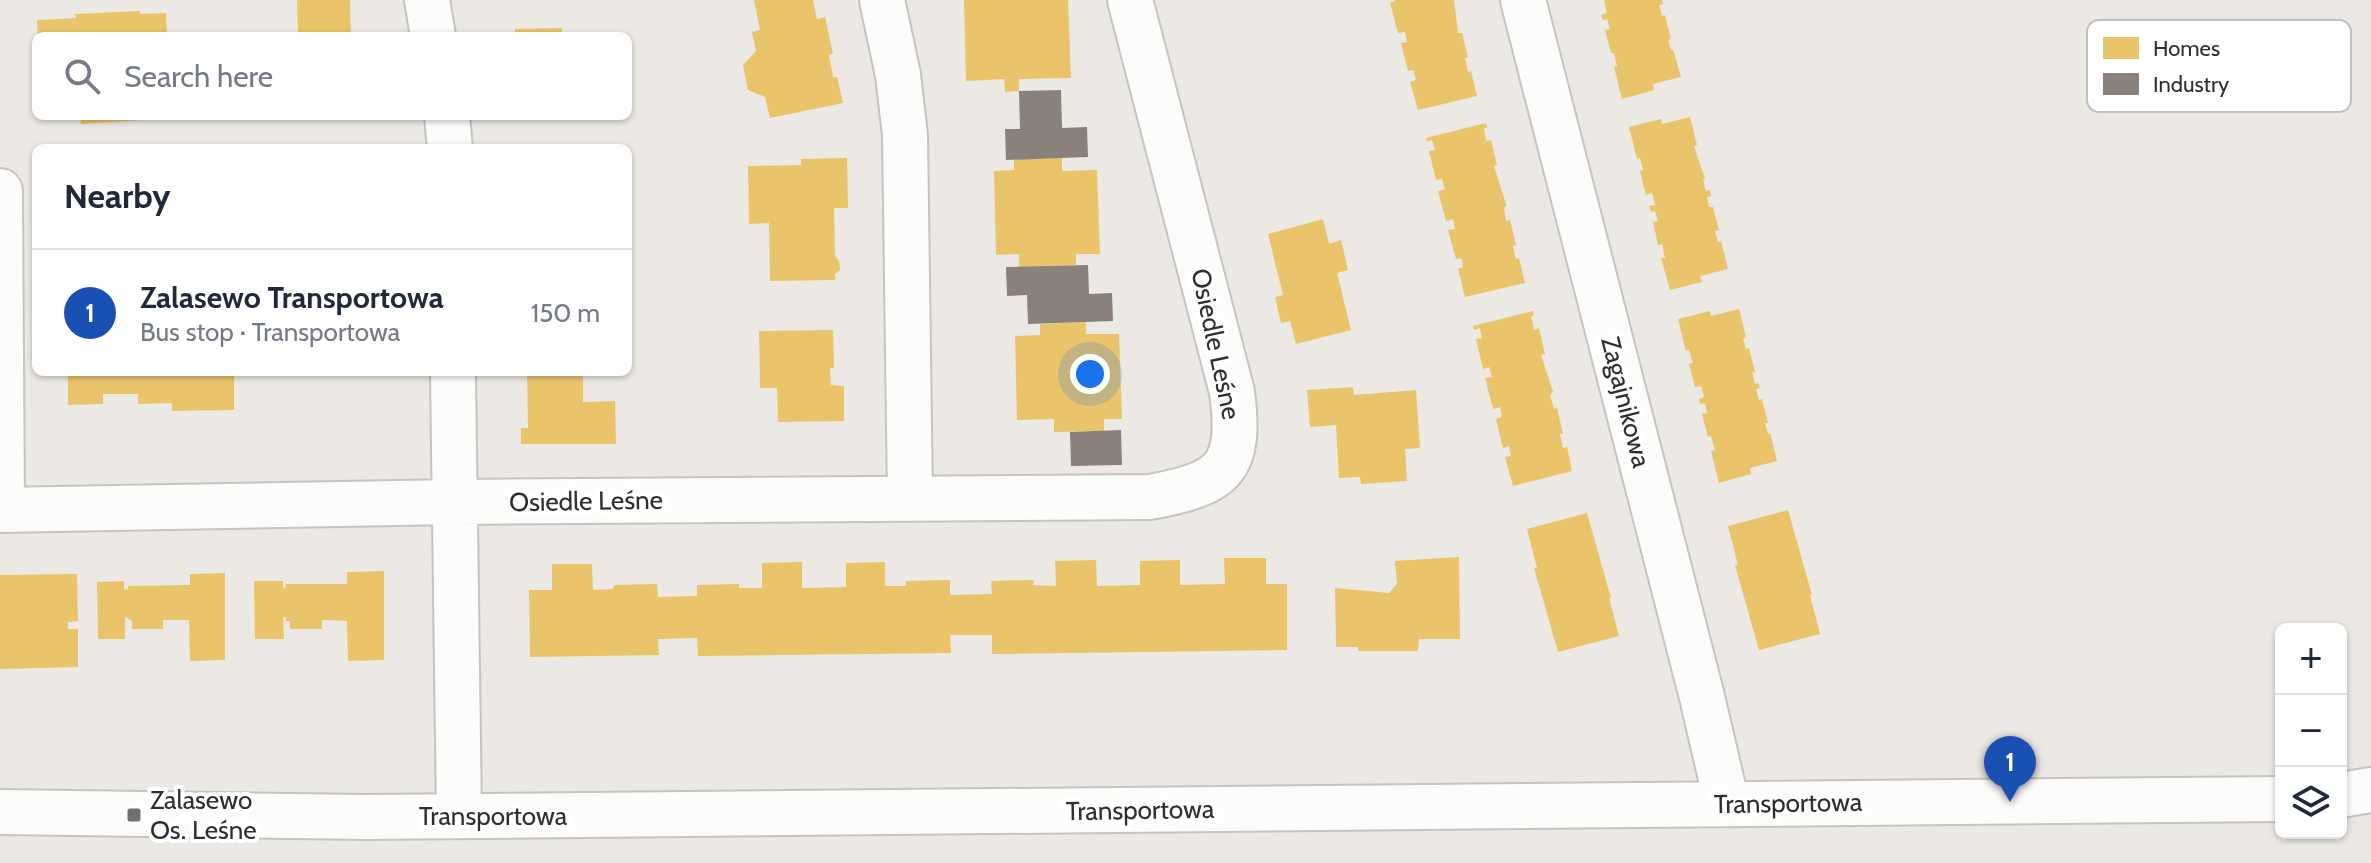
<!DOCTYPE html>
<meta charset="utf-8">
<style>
:root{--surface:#fff;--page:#f6f6f7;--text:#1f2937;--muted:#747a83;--line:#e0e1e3;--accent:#706f6e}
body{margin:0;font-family:Cabin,sans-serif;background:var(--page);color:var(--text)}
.controls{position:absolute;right:24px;bottom:24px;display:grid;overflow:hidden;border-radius:12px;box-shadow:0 2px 6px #0004}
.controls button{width:72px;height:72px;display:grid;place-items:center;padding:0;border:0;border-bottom:2px solid var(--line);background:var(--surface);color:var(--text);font:40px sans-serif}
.you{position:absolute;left:1090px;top:374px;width:28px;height:28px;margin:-20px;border:6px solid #fff;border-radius:50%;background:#1a73e8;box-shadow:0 0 0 12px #1a73e833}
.badge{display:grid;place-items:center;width:52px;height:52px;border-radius:50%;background:var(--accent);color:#fff;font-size:26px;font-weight:700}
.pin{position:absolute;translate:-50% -66px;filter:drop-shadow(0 2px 4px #0008)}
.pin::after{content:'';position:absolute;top:42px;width:28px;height:24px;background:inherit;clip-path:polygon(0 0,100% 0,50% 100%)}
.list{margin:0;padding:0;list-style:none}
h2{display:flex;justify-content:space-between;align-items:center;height:104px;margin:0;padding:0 32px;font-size:34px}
h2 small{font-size:26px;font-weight:400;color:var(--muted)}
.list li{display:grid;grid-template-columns:52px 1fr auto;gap:24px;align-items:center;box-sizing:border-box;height:128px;padding:0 32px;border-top:2px solid var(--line)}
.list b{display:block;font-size:30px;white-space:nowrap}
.list p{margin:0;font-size:26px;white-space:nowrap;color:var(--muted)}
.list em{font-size:26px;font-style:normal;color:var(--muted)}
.icon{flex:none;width:44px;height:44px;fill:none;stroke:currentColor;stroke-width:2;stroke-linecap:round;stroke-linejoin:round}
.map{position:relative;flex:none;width:2371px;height:863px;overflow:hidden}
.search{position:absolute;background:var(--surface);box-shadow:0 2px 6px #0004;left:32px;top:32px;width:600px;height:88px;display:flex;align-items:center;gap:20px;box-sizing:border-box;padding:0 28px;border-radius:12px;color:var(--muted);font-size:30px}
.panel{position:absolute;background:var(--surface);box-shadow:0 2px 6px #0004;left:32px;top:144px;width:600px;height:232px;border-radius:12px}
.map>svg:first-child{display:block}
</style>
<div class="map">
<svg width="2371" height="863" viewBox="0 0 2371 863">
<rect width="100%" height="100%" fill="#ece8e4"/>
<path fill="#e9c46a" d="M297,0H350L351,36H298Z
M754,0H813L817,19L825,17L833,54L829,55L833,77H837L843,103L770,118L765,97L748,90L743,65L756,51L752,32L760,30Z
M964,0H1068L1071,78L1019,79V91L1005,92L1004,79L966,81Z
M1396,0H1454L1458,33H1462L1468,57L1465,58L1468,72L1471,71L1477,96L1418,110L1410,82L1416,80L1413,70L1408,71L1401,43L1407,42L1405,32L1398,33L1390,3Z
M1604,0H1662L1663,4L1659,5L1662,16L1665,15L1671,39L1668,40L1671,50L1673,49L1681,77L1653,84L1654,90L1622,99L1614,67L1617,66L1614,53H1611L1605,30L1610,29L1607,19L1603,20L1601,15L1607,13Z
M140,11V14L166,13L167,36H38L37,20L76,18L75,14Z
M562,28V36H515V29Z
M80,116H144V120L81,124Z
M1690,117L1697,145L1694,146L1705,179L1703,180L1706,191L1710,190L1711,196L1707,197L1709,207H1713L1719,230L1715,231L1718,242L1721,241L1728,269L1700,276L1702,282L1670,290L1661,258H1665L1662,244L1658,245L1653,222L1658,221L1655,211L1651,212L1649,206L1655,205L1652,193L1646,195L1640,171L1643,170L1640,158L1637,159L1629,127L1661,119L1662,124Z
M1486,123L1487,128H1484L1486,141L1491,140L1497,165L1494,166L1506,204V207H1504L1506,221L1510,220L1516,245L1513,246L1516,259L1519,258L1525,283L1465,297L1458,269L1463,267L1461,258L1456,259L1448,230L1455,229L1453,219L1446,221L1438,191L1445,189L1442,179L1436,180L1429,151L1435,150L1432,140L1427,142L1426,138Z
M847,158L848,208H834L835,256L839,261L840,270L835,274V280L770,281L769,223L749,224L748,166L801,165V159Z
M1062,158V171L1097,170L1100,254H1076V265L1019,267V254L996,255L994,171L1014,170V159Z
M628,176H632V230H628Z
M1323,219L1329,244L1341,240L1348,270L1337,273L1351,330L1296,344L1290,321L1281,323L1275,297L1283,295L1268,234Z
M1739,309L1746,337L1743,338L1746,349L1749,348L1755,372H1752L1755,384L1758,383L1760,388L1756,389L1759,400L1762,399L1768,423H1765L1768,434L1770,433L1777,461L1750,468L1751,474L1719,483L1711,451L1715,450L1711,436L1708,437L1702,414L1707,413L1705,403L1700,404L1699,399L1704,397L1701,386L1695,387L1689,364L1693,363L1689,350L1686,351L1678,319L1710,311L1711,316Z
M1533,311L1534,316H1531L1534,330L1539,328L1545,354L1541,355L1553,392L1550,395L1554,409L1557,408L1563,434H1560L1563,448L1567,447L1572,471L1513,486L1505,457L1511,456L1509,446L1503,448L1496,419L1502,417L1500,407L1493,409L1485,378L1492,377L1489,367L1483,369L1476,339L1482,338L1480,328L1474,330L1473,326Z
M1086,322V334H1119L1122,419H1104V431L1054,432V419L1017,420L1015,336L1040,335V324Z
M833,330L834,368H830L831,385L844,386V421L778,422L777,388H760L759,331Z
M68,372H234V410L172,411V403L138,404V394H103V404L68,405Z
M527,372H583V402L615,401L616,444H521V428H528Z
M1353,387L1354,395L1416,390L1420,448L1405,449L1407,481L1361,484L1360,477L1339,478L1336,425L1310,427L1307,390Z
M1788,510L1812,595H1810L1820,634L1759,650L1735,565H1738L1728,526Z
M1587,513L1611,598H1609L1619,636L1558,652L1534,568H1537L1527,529Z
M1459,557L1460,639H1419L1418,651H1358V647H1336L1335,588L1389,593L1397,584L1395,561Z
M1224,558H1266V584H1287V650L992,654V635H950L951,653L698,656L697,638L658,639L659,655L530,657L529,590H552V564H592L593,590L613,589L614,585L657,584L658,597L697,596V585L739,584V588H762V563L802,562V588L846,587V563L885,562V586H906V581L950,580V595L992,594L991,581L1034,580L1033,585L1056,586L1055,561L1096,560L1097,586L1140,585V561L1180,560V585L1225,584Z
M384,571V660L348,661L347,621L322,620V629H290V621H286V617H283L284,639H255L254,581H283V588L285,589L286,584H347V572Z
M225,573V660L190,661L189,620H163V629H132V621L125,617V639H98L97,582L124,581V590L128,589V586L190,585V574Z
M77,574L78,621L68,622V629H78V667L0,669V575Z"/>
<path fill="#8a817c" d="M1061,90L1062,128L1087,127L1088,157L1006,160L1005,129H1020L1019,91Z
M1088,265L1089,294L1112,293L1113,321L1028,324L1027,295L1007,296L1006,267Z
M1121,430L1122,465L1071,466L1070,432Z"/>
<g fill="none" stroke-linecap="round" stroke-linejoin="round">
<g stroke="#c5c4c5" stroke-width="48">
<path id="street" d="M427,0L433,36
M882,0L898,75L905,135L910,498
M1523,0L1702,697L1727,804
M447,116L450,148
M0,191L2,510
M453,372L459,816
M0,510L454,502L1150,497C1224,483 1242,470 1232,392L1130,0"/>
</g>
<g stroke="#c5c4c5" stroke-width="48">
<path id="secondary" d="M2341,795L2371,790
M0,812L365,817L2281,799"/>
</g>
<use href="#street" stroke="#fcfcfb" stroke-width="44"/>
<use href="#secondary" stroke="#fcfcfb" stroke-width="44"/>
</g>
<rect fill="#706f6e" stroke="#fff" stroke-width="3" x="126" y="807" width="16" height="16" rx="4"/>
<g text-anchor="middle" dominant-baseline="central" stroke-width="8" stroke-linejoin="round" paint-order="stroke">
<g font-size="26" fill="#2e2e2e" stroke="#fff">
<text transform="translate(1216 344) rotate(78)">Osiedle Leśne</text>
<text transform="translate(1626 402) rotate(76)">Zagajnikowa</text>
<text transform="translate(586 501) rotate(-1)">Osiedle Leśne</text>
<text transform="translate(1788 803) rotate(-1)">Transportowa</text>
<text transform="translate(1140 810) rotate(-1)">Transportowa</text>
<text x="493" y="816">Transportowa</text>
</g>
<g font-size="26" fill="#2e2e2e" stroke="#fff" text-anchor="start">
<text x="150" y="800">Zalasewo<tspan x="150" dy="30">Os. Leśne</tspan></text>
</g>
</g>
<rect x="2087" y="20" width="264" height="92" rx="12" fill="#fff" stroke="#c0c0c0" stroke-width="2"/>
<rect x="2103" y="37" width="36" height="22" fill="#e9c46a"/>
<rect x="2103" y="73" width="36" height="22" fill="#8a817c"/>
<g font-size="22" fill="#2e2e2e">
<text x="2153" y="56">Homes</text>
<text x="2153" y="92">Industry</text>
</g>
</svg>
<div class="controls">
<button>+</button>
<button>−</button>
<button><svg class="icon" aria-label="layers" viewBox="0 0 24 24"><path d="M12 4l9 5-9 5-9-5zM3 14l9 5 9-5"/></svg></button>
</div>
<div class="you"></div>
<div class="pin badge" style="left:2010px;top:802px;background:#1a4fb4">1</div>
<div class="search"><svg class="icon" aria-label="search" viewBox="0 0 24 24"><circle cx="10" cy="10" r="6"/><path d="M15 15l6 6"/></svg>Search here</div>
<section class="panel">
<h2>Nearby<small></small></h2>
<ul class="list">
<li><span class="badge" style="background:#1a4fb4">1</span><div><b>Zalasewo Transportowa</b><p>Bus stop · Transportowa</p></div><em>150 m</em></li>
</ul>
</section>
</div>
